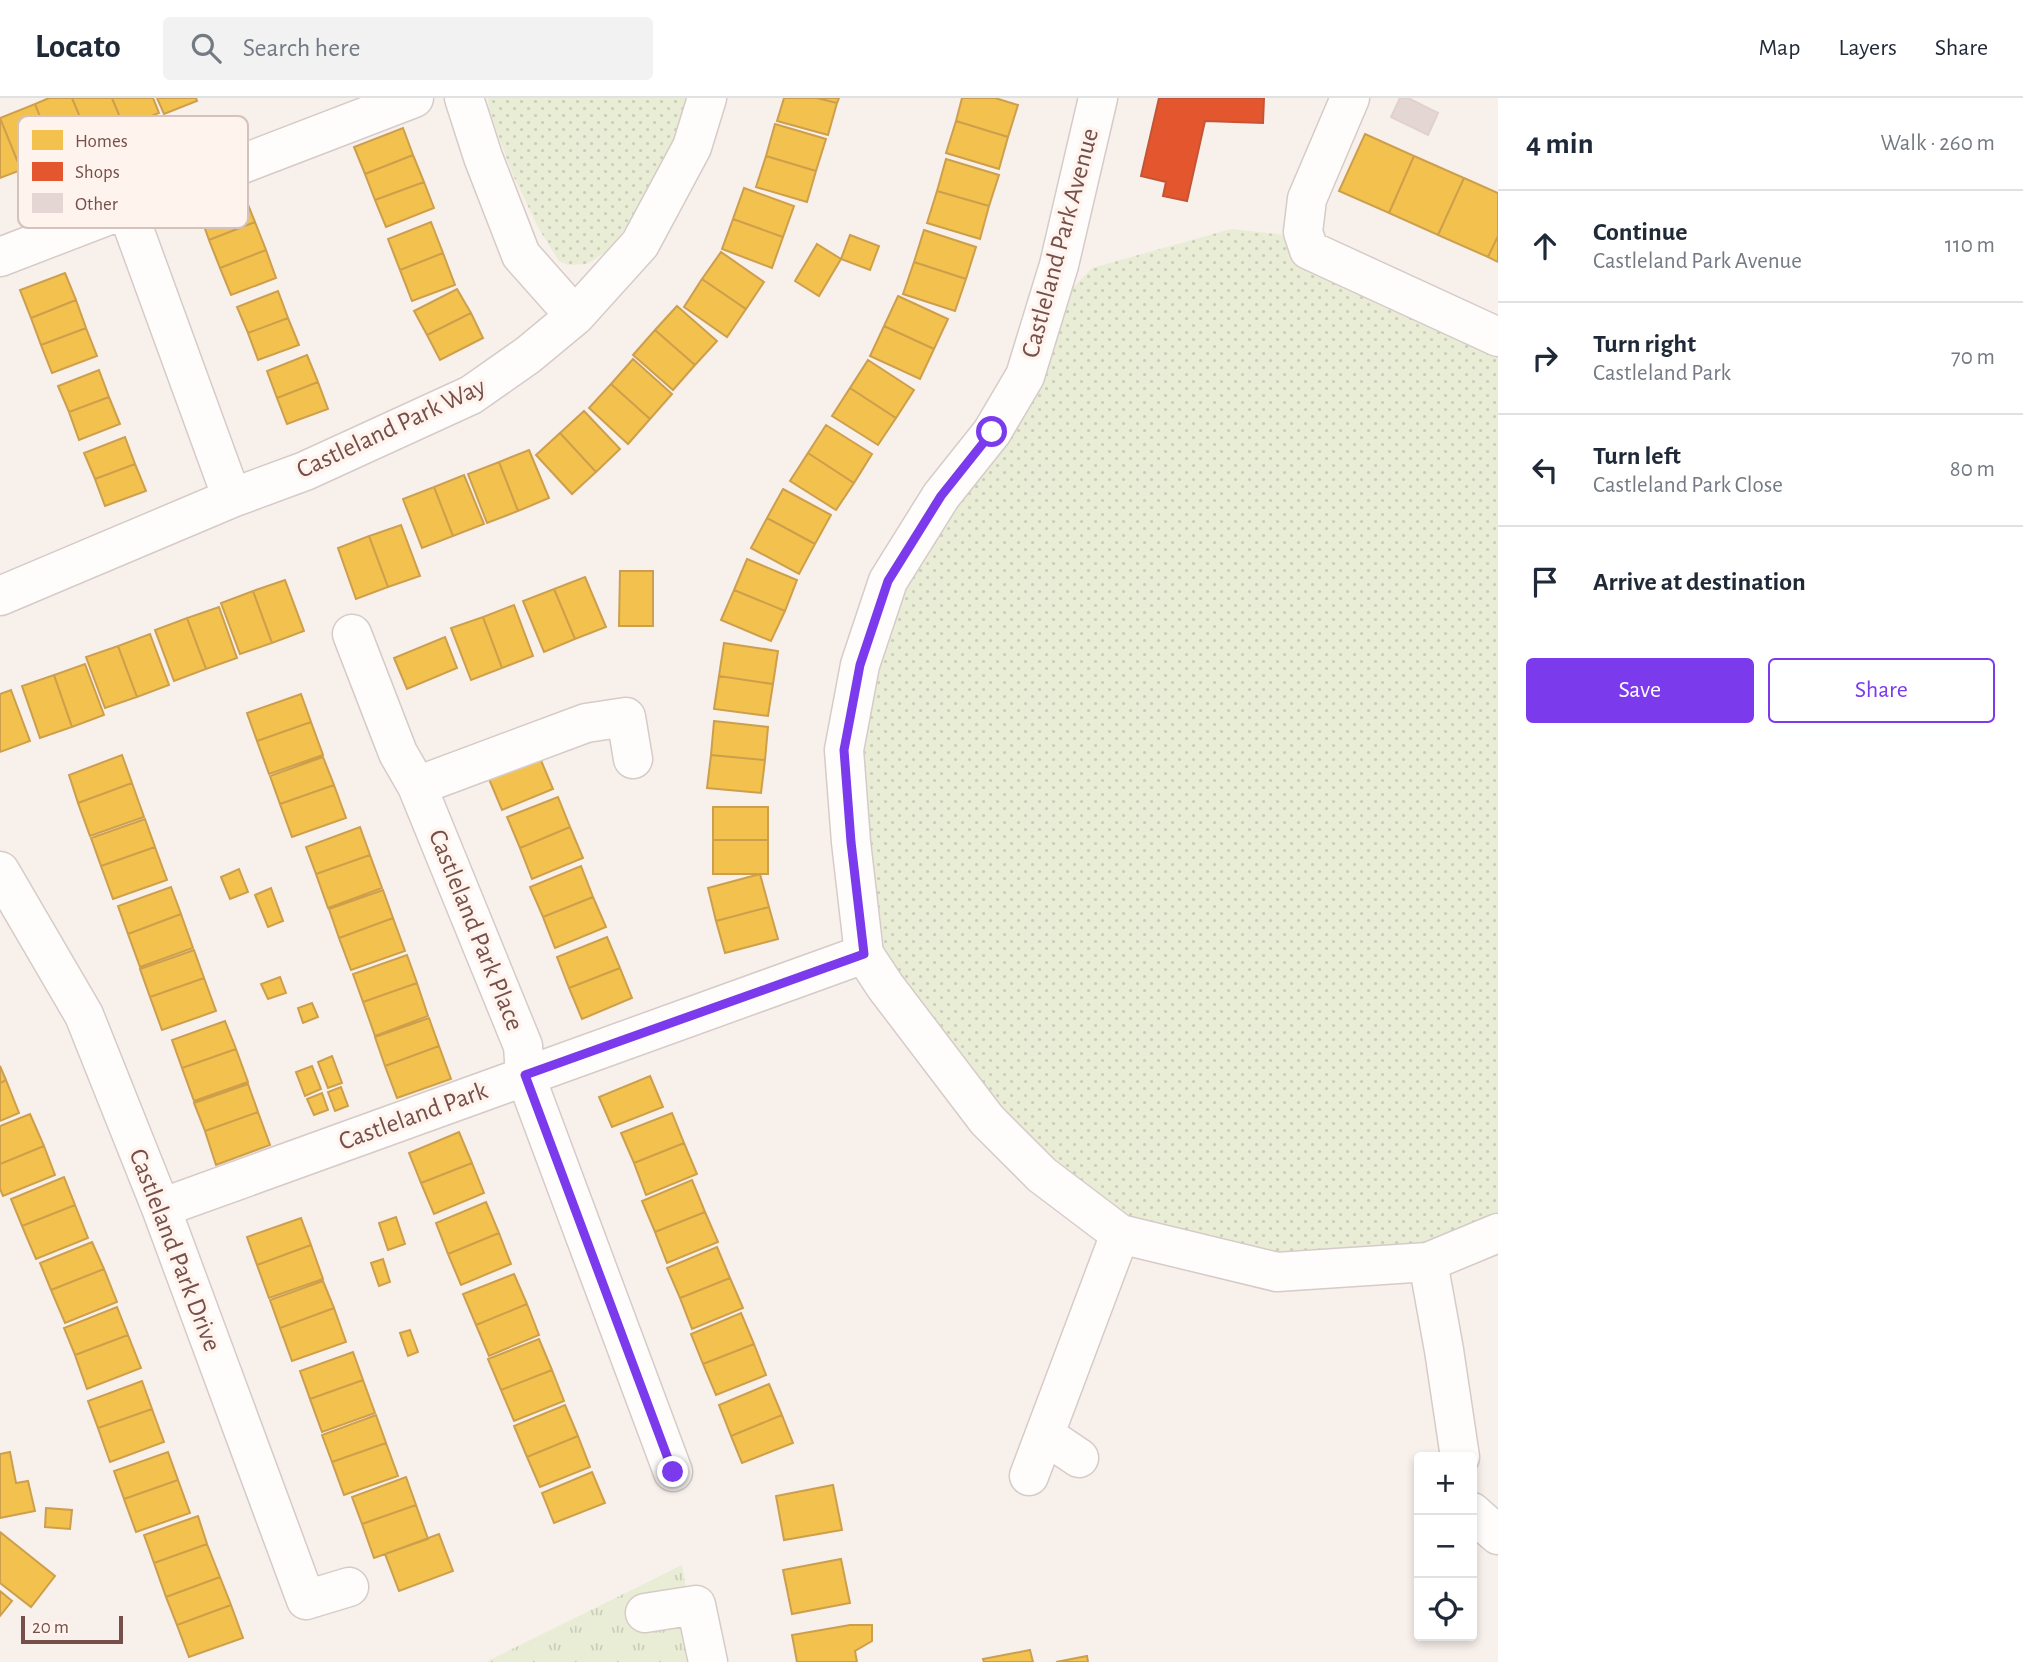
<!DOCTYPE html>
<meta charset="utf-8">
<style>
:root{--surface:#fff;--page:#f2f2f3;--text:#1f2937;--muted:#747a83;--line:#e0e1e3;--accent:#7c3aed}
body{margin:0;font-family:"Alegreya Sans",sans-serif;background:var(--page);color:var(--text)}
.controls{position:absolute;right:21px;bottom:21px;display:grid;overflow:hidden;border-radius:7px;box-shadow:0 4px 10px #0003}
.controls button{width:63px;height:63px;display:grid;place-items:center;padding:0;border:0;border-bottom:2px solid var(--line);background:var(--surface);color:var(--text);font:35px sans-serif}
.scale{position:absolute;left:21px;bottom:18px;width:102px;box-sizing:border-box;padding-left:7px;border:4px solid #774f4a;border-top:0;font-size:19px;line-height:24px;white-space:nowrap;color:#774f4a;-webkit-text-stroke:5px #fff4ed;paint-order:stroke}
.stop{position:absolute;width:21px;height:21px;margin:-16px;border:5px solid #7c3aed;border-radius:50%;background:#fff}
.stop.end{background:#7c3aed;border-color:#fff;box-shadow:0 2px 7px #0008}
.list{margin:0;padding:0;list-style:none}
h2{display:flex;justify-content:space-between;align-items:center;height:91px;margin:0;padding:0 28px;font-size:30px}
h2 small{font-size:23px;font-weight:400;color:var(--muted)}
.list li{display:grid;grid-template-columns:46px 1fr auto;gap:21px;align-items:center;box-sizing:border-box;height:112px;padding:0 28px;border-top:2px solid var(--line)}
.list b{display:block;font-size:26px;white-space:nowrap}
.list p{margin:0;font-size:23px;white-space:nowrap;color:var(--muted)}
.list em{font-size:23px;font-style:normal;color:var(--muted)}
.actions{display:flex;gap:14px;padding:21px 28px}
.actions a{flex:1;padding:16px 0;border:2px solid var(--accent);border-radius:7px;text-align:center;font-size:24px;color:var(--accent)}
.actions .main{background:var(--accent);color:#fff}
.icon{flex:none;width:38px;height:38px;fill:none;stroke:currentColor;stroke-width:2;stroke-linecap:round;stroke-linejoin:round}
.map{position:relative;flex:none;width:1498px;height:1564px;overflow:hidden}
header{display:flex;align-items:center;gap:42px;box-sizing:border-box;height:98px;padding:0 35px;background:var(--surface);border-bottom:2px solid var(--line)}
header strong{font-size:33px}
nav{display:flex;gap:38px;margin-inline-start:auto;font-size:24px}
.search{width:490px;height:63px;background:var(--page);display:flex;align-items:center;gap:18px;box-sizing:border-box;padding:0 24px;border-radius:7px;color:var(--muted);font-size:26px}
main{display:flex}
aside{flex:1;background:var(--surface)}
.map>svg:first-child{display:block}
</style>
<header>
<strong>Locato</strong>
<div class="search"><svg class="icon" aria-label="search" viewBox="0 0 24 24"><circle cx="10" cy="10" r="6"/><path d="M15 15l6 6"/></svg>Search here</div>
<nav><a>Map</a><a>Layers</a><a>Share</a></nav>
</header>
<main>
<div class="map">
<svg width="1498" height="1564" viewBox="0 0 1498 1564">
<defs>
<pattern id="grass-dots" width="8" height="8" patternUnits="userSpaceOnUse" patternTransform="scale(1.75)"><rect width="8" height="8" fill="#e9edd6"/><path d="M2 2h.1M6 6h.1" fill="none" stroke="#cbcdb9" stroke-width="1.8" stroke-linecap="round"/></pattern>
<pattern id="park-tufts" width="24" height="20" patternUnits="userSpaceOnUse" patternTransform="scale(1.75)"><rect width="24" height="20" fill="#e9edd6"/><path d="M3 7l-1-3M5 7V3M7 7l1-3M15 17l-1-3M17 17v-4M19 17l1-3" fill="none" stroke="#cbcdb9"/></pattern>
</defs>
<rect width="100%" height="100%" fill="#f8f0eb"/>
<path fill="url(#grass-dots)" d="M488,0H690L658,80L611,151L587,166L568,167L559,163L539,131L513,77L489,13Z
M1231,131L1286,137L1498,239V1135L1361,1167L1120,1136L1042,1077L873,850L851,744L860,567L1062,201L1092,170Z"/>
<path fill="url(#park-tufts)" d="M682,1467L698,1564H486Z"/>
<path fill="#f2c14e" stroke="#cd9f4d" stroke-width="2" d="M49,0H72L90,43L56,58L35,6Z
M72,0H112L124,29L90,43Z
M112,0H153L159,15L124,29Z
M157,0H196L197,3L164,16Z
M784,0H817L837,5L828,37L777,23Z
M817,0H839L837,5Z
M962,0H995L1018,7L1008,39L956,23Z
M35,6L56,58L21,72L0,20Z
M0,20L21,72L0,80Z
M956,23L1008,39L999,71L946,55Z
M775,26L826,41L816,73L766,58Z
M403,30L413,57L365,76L354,49Z
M1365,36L1414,58L1389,115L1339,93Z
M413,57L424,84L375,102L365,76Z
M766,58L816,73L807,104L756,89Z
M1414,58L1464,80L1438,137L1389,115Z
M946,61L999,77L989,108L937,93Z
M1464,80L1498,95V138L1488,159L1438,137Z
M424,84L434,110L386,129L375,102Z
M744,90L794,108L783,139L733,121Z
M937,93L989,108L980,141L927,125Z
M244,97L255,124L209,142L199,114Z
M733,121L783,139L772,170L722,151Z
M255,124L266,152L220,170L209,142Z
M431,124L443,155L400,172L388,141Z
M924,132L976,149L966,181L914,164Z
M850,137L879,148L870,172L841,161Z
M1498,138V164L1488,159Z
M817,146L841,161L819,198L795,183Z
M266,152L276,180L231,197L220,170Z
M721,154L764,184L746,211L702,181Z
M443,155L455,187L412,203L400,172Z
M914,164L966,181L955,213L903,196Z
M65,175L76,202L31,220L20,192Z
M702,181L746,211L727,239L684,209Z
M457,191L471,215L427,237L414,213Z
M278,193L288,220L248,235L237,209Z
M898,198L948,221L934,251L884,228Z
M76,202L86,230L41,247L31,220Z
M677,208L717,243L695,267L655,232Z
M471,215L483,240L440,262L427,237Z
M288,220L299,247L258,262L248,235Z
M884,228L934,251L920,281L870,258Z
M86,230L97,258L52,275L41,247Z
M655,232L695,267L673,292L633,257Z
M307,257L318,284L277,300L267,273Z
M633,261L672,296L650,321L611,286Z
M868,262L914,292L896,320L850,290Z
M99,272L109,299L69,314L58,288Z
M318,284L328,311L287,326L277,300Z
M611,286L650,321L628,346L589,310Z
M850,290L896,320L878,347L832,318Z
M109,299L120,326L79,342L69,314Z
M584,313L620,351L596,374L560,335Z
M826,327L872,356L854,385L808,355Z
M560,335L596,374L572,396L536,357Z
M125,339L135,366L95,381L84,355Z
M529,352L549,400L518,413L499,364Z
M808,355L854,385L836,412L790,383Z
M499,364L518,413L487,425L468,376Z
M135,366L146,393L105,408L95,381Z
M464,377L484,426L453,438L434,389Z
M434,389L453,438L422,450L403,401Z
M783,391L831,417L815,446L767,420Z
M767,420L815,446L799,476L751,450Z
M401,427L420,478L388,489L369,438Z
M369,438L388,489L356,501L338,450Z
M747,461L797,482L785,513L734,492Z
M620,473H653V528H619Z
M585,479L606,529L575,541L554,491Z
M285,482L304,533L272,545L253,493Z
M554,491L575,541L544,554L523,503Z
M734,492L785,513L771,543L721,522Z
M253,493L272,545L240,556L221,505Z
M514,507L533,558L502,570L483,519Z
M219,509L237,560L206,571L187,520Z
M483,519L502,570L471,582L451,530Z
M187,520L206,571L174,583L155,532Z
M150,536L169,587L137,599L118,548Z
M445,539L457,570L407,591L394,560Z
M724,545L778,553L773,586L719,578Z
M118,548L137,599L105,610L86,559Z
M85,566L104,617L72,629L54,577Z
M54,577L72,629L40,640L22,588Z
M719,578L773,586L768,618L714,611Z
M11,592L30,643L0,654V596Z
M301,596L311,624L257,643L247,615Z
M714,623L768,629L765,662L711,657Z
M311,624L323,657L269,676L257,643Z
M122,657L132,685L78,705L69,677Z
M711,657L765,662L761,695L707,690Z
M323,659L334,687L280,706L270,678Z
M540,660L553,691L502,712L489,681Z
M132,685L144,719L90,738L78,705Z
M334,687L346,720L292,739L280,706Z
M558,699L570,729L520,750L507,719Z
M713,709H768V742H713Z
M145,721L155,749L101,768L91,740Z
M360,729L370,757L316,776L306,749Z
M570,729L583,760L532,781L520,750Z
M713,742H768V776H713Z
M155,749L167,782L113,801L101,768Z
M370,757L382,790L328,810L316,776Z
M581,768L593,799L543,819L530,789Z
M239,771L248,794L230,801L221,779Z
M760,776L769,809L716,823L708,790Z
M171,789L181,816L128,836L118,808Z
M271,790L283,823L268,829L255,797Z
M383,792L393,820L339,840L329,811Z
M593,799L606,829L555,850L543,819Z
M769,809L778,841L725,855L716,823Z
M181,816L193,850L140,869L128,836Z
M393,820L405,853L351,872L339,840Z
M607,839L620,870L569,890L557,859Z
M194,852L204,880L150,899L140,871Z
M407,857L417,885L363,904L353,876Z
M620,870L632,900L582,921L569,890Z
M280,879L286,895L268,901L261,886Z
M204,880L216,913L162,932L150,899Z
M417,885L428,918L375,938L363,904Z
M312,905L318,919L303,925L298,910Z
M429,920L439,948L385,968L375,939Z
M225,923L236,951L182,970L172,942Z
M439,948L451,981L397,1000L385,968Z
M236,951L248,984L194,1003L182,970Z
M332,958L342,985L328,990L318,964Z
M0,968L6,982L0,985Z
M312,968L321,991L305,998L296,974Z
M650,978L663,1009L612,1029L599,999Z
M6,982L19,1015L0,1023V985Z
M248,986L258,1014L205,1033L194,1005Z
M341,989L348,1008L335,1013L328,994Z
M322,995L328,1012L314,1017L307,1001Z
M258,1014L270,1047L216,1067L205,1033Z
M672,1015L684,1045L634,1065L621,1035Z
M30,1016L44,1048L0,1066V1028Z
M459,1034L472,1065L421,1085L409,1055Z
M684,1045L697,1076L646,1097L634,1065Z
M44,1048L55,1077L3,1098L0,1091V1066Z
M472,1065L484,1095L434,1116L421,1085Z
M64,1079L75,1107L22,1128L11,1101Z
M692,1082L705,1114L655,1134L642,1103Z
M486,1104L499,1135L448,1156L436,1125Z
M75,1107L88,1140L36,1161L22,1128Z
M705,1114L718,1144L667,1165L655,1134Z
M396,1119L405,1146L388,1152L379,1125Z
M301,1120L311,1147L257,1167L247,1139Z
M499,1135L511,1166L461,1187L448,1156Z
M92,1144L104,1171L51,1192L40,1165Z
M311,1147L323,1181L269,1200L257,1167Z
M717,1149L730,1180L680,1200L667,1170Z
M383,1161L390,1184L379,1188L371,1165Z
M104,1171L117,1204L65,1225L51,1192Z
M514,1176L527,1206L476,1227L463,1196Z
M730,1180L743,1210L692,1231L680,1200Z
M323,1183L334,1210L280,1230L270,1202Z
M527,1206L539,1237L489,1258L476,1227Z
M117,1209L128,1237L75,1257L64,1230Z
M334,1210L346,1244L292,1263L280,1230Z
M741,1215L754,1246L703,1266L691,1236Z
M410,1232L418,1254L408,1258L400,1235Z
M128,1237L141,1270L87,1291L75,1257Z
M539,1241L552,1272L501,1292L488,1261Z
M754,1246L766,1277L716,1297L703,1266Z
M353,1254L363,1282L310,1301L300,1273Z
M552,1272L564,1303L514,1323L501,1292Z
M363,1282L375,1315L322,1334L310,1301Z
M142,1283L152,1311L98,1330L88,1303Z
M769,1286L782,1317L731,1338L719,1307Z
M565,1307L578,1338L527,1359L514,1328Z
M152,1311L164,1344L110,1364L98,1330Z
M376,1317L386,1345L332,1364L322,1337Z
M782,1317L793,1345L742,1365L731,1338Z
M578,1338L590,1369L540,1389L527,1359Z
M386,1345L398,1378L344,1397L332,1364Z
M10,1354L16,1385L28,1383L35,1413L0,1420V1356Z
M168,1354L178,1382L124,1401L114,1373Z
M592,1374L605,1405L554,1425L542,1395Z
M406,1379L416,1407L362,1426L352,1399Z
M178,1382L190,1415L136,1434L124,1401Z
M833,1387L842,1432L784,1442L776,1398Z
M416,1407L428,1441L374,1460L362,1426Z
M46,1410L72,1412L70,1431L45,1429Z
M198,1418L207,1446L154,1465L144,1437Z
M0,1434L55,1478L31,1509L0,1485Z
M439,1436L453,1473L399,1493L385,1456Z
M207,1446L220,1479L166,1499L154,1465Z
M841,1461L850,1505L792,1516L783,1472Z
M220,1479L231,1507L177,1527L166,1499Z
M0,1493L12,1503L0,1518Z
M231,1507L243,1540L189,1559L177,1527Z
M850,1527H872V1543L855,1553L857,1564H797L792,1537Z
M1030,1552L1033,1564H984L983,1561Z
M1087,1558L1088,1564H1056Z"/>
<path fill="#e4572e" stroke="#c35536" stroke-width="2" d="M1159,0H1264L1263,25L1205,23L1187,103L1163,98L1166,84L1141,78Z"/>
<path fill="#e4d7d3" stroke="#e1d1cd" stroke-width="2" d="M1400,0H1408L1438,15L1428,37L1391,19Z"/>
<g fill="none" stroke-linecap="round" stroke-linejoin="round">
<g stroke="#d6cbc8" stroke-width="41">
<path id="minor" d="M464,0L483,59L521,157L575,218L640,146L692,49L707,0
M1098,0L1059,167L1025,278L992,334L941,398L888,483L860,567L844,652L851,744L864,856L885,888L987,1022L1042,1077L1120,1136L1277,1174L1428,1164L1498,1135
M1350,0L1307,101L1303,134L1309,152L1498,239
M127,112L232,400
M0,159L414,0
M0,498L232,400L305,373L471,297L528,257L575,218
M352,536L398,655L417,688L523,948L525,977L673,1374
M417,688L586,625L626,619L633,661
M0,773L84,917L161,1110L306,1502L349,1489
M161,1110L864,856
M1428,1164L1444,1252L1460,1359
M1045,1337L1079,1360
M1029,1378L1120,1136
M1472,1414L1498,1437
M645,1515L696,1507L708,1564"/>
</g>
<use href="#minor" stroke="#fefdfc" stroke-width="38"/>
</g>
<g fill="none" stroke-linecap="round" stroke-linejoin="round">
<path stroke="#7c3aed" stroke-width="9" d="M673,1374L525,977L864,856L851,744L844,652L860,567L888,483L941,398L992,334"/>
</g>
<g text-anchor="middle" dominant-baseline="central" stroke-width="7" stroke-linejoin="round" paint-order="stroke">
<g font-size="26" fill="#774f4a" stroke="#fff4ed">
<text transform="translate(1060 145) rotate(-75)">Castleland Park Avenue</text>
<text transform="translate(391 330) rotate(-25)">Castleland Park Way</text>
<text transform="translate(476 832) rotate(68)">Castleland Park Place</text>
<text transform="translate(413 1018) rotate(-20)">Castleland Park</text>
<text transform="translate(175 1152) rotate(69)">Castleland Park Drive</text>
</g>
</g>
<rect x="18" y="18" width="230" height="112" rx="10" fill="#fff4ed" stroke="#d6c2bc" stroke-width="2"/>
<rect x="32" y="32" width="31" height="20" fill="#f2c14e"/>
<rect x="32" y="64" width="31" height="19" fill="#e4572e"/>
<rect x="32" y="95" width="31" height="20" fill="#e4d7d3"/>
<g font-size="19" fill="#774f4a">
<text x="75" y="49">Homes</text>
<text x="75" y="80">Shops</text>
<text x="75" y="112">Other</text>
</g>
</svg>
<div class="controls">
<button>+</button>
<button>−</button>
<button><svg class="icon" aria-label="locate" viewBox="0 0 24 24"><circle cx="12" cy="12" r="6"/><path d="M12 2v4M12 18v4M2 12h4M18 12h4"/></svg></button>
</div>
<div class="scale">20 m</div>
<div class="stop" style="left:992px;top:334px"></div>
<div class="stop end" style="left:673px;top:1374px"></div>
</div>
<aside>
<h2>4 min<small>Walk · 260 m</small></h2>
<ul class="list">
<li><svg class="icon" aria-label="ahead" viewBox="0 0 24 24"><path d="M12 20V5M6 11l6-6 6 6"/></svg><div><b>Continue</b><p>Castleland Park Avenue</p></div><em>110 m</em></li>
<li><svg class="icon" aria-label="right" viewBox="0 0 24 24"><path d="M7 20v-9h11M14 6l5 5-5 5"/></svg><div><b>Turn right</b><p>Castleland Park</p></div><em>70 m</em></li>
<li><svg class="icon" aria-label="left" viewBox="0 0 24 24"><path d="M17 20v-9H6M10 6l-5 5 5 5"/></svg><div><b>Turn left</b><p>Castleland Park Close</p></div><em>80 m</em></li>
<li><svg class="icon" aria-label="arrive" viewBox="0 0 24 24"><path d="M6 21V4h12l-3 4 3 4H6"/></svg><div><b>Arrive at destination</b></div></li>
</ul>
<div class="actions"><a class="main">Save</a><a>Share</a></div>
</aside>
</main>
